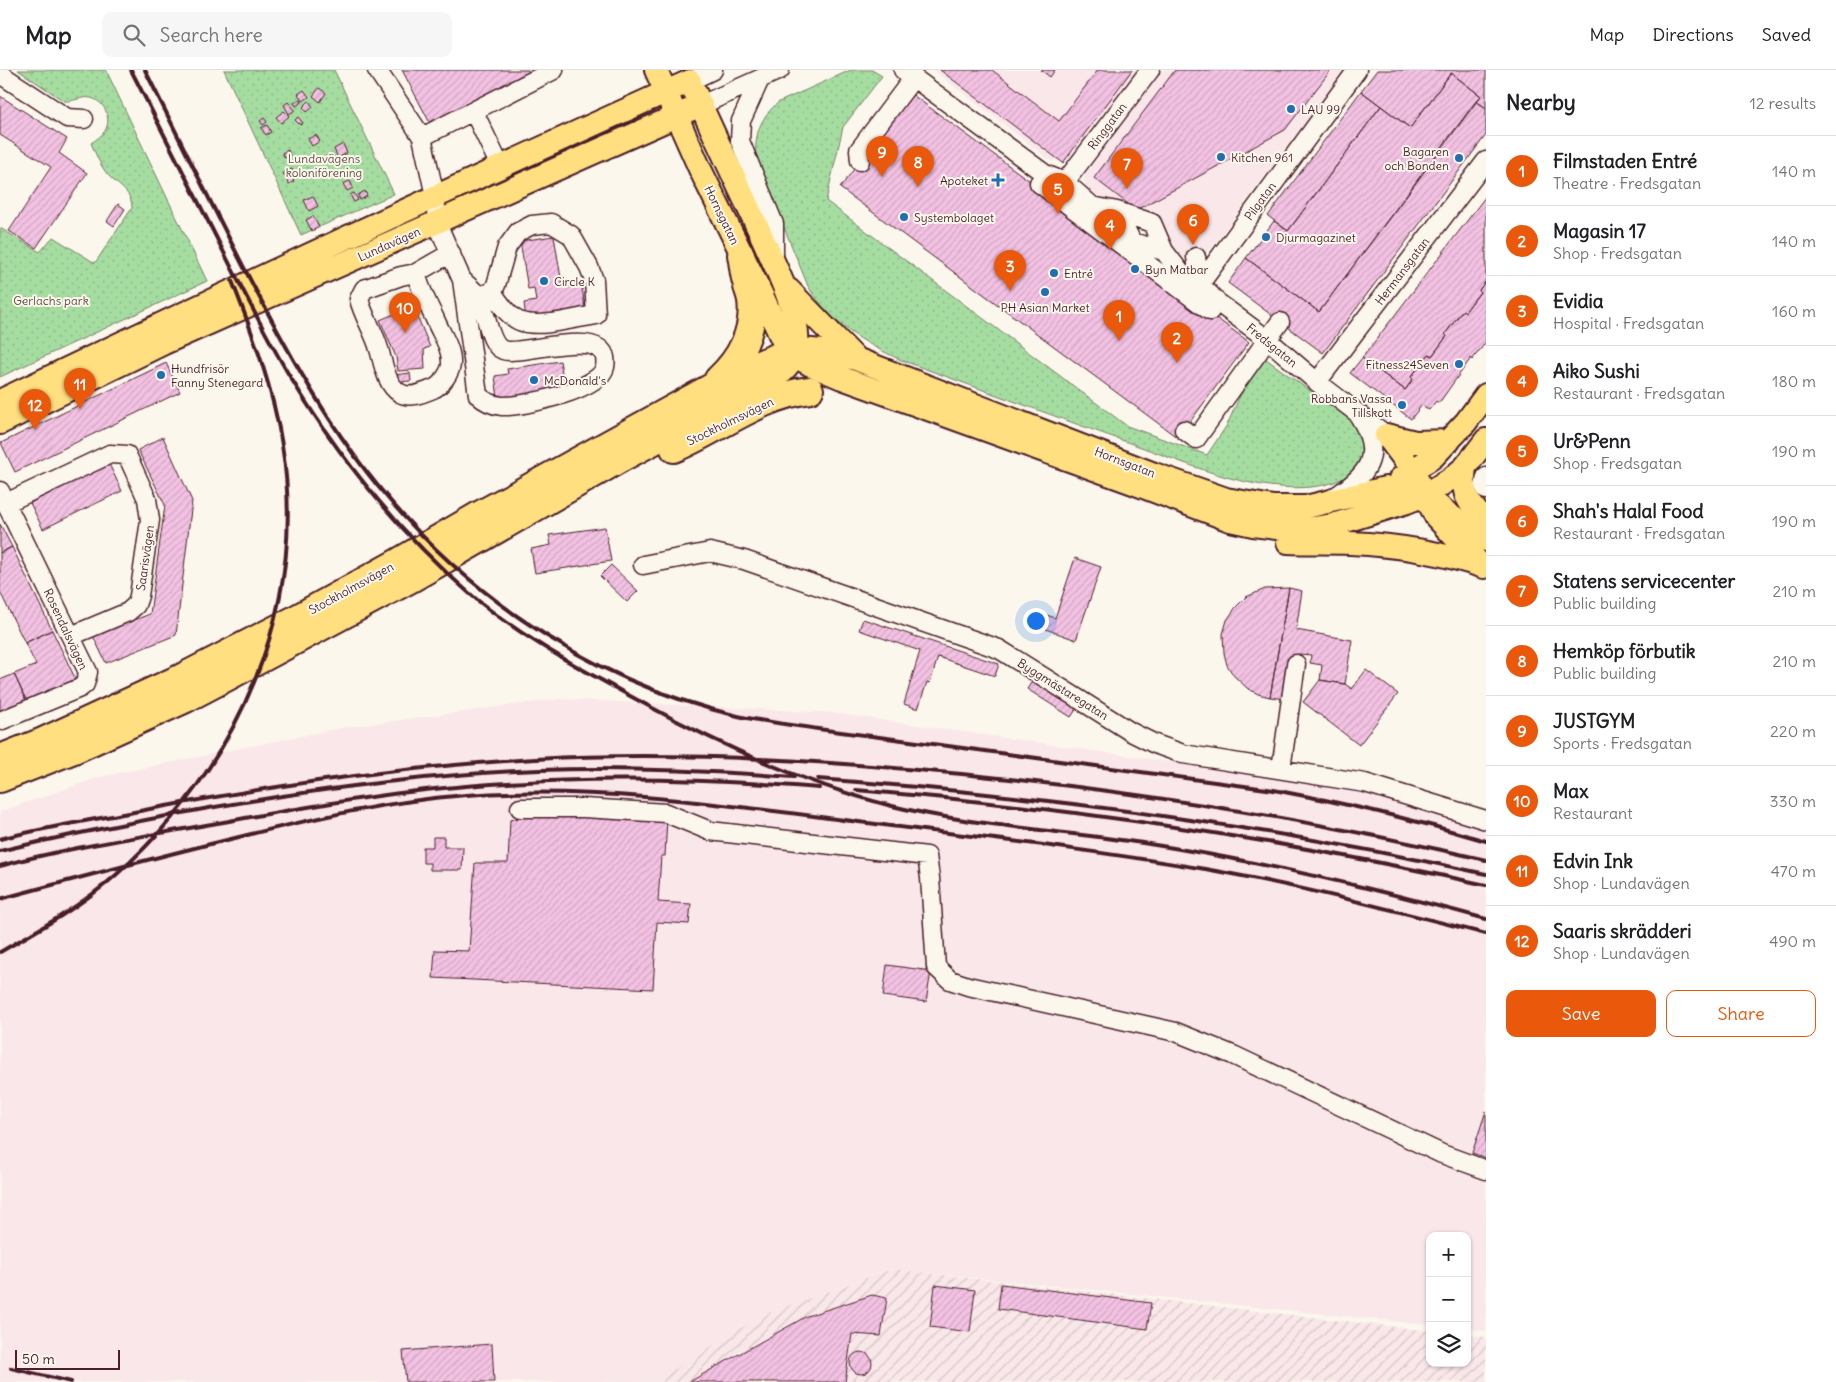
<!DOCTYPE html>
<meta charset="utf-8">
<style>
:root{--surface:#fff;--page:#f6f6f6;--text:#202124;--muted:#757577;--line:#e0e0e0;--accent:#ea580c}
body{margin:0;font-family:Delius,sans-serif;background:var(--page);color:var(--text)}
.controls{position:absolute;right:15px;bottom:15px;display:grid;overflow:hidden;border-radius:10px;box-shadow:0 1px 4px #0004}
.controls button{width:45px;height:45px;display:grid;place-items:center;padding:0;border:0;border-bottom:1px solid var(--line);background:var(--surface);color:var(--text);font:25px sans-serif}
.scale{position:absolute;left:15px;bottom:12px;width:105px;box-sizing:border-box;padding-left:5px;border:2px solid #4a1f2b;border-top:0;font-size:14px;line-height:18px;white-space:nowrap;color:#4a1f2b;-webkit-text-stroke:4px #fbf7ec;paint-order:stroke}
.you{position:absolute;left:1035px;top:550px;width:18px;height:18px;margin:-12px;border:4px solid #fff;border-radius:50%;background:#1a73e8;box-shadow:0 0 0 8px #1a73e833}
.badge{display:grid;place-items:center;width:32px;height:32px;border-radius:50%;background:var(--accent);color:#fff;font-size:16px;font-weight:700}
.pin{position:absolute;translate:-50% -41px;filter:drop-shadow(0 1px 2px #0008)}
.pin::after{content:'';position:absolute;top:26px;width:18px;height:15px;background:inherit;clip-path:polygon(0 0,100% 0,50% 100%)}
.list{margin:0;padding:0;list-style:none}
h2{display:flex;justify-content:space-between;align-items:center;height:65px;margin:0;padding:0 20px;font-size:21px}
h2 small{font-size:16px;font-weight:400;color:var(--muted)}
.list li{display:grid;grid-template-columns:32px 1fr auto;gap:15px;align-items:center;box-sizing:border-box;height:70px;padding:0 20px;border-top:1px solid var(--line)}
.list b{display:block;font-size:19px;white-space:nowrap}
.list p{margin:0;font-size:16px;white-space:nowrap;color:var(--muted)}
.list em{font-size:16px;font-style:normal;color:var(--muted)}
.actions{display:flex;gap:10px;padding:15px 20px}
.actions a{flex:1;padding:11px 0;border:1px solid var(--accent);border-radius:10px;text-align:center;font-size:18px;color:var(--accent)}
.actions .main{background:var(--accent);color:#fff}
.icon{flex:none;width:28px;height:28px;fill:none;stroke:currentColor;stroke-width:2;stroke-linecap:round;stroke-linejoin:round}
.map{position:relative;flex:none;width:1486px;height:1312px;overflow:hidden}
header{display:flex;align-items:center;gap:30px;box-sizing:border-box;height:70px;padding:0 25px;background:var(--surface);border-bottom:1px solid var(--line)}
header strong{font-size:24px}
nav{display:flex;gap:28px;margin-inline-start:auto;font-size:18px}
.search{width:350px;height:45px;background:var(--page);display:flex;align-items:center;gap:12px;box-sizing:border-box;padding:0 18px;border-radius:10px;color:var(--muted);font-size:19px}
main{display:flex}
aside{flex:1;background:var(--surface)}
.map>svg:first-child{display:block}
</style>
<header>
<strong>Map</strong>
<div class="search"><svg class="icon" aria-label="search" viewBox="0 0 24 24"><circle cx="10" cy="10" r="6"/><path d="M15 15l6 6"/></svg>Search here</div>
<nav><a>Map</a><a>Directions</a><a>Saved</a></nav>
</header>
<main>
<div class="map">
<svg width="1486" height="1312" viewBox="0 0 1486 1312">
<defs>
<pattern id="industrial-furrows" width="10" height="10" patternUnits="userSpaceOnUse" patternTransform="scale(1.25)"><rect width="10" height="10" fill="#f9e7e9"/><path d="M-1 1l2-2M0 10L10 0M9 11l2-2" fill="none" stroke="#d7c6c8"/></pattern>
<pattern id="green-dots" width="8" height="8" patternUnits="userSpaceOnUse" patternTransform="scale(1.25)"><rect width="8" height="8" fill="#a5dda1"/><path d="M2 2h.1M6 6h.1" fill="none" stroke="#90bd8b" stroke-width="1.8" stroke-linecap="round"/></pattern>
<pattern id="building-hatch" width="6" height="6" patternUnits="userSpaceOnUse" patternTransform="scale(1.25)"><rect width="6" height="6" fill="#f3c2e3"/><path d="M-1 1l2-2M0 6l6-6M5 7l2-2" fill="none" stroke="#d2a6c3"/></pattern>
</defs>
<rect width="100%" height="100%" fill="#fbf7ec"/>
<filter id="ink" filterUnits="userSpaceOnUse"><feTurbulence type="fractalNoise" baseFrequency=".02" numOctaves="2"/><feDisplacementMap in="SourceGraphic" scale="10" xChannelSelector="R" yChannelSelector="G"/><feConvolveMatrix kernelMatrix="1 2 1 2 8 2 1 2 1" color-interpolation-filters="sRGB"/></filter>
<g filter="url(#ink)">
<path fill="#f9e7e9" d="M933,0H1138L1071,87L1051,91Z
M1156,0H1344L1211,179L1189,191L1152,167L1120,139L1086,119L1082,97Z
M559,629L832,643L1329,715L1377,725L1486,758V1261L1467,1259V1166H1430V1255L891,1199L762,1245L654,1312H0V742L100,707L341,658Z"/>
<path fill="url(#industrial-furrows)" d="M892,1199L1430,1261V1293H1467V1265L1486,1267V1312H654L762,1245Z"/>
<path fill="url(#green-dots)" stroke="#787e66" d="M18,0H106L207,211L0,307V158L40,182L53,167L95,193L132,138C132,119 114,115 105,101C99,93 95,82 91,73C97,69 105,64 107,56C110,44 103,31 91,28C82,26 73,32 64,31Z
M224,0H334L394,124L301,165Z
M851,0H872L882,6L843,57L826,131L1127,356L1207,385L1227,355L1248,308L1262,286L1357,355L1365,380C1363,386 1361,392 1357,397C1340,418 1303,419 1279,417C1231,413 1185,393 1141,377C1061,349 981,319 901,290C862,272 831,254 808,216L756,89C754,65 760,47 779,32Z"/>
<path fill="url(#building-hatch)" stroke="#4a1f2b" d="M402,0H528L529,2L430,53Z
M940,0H992L1059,51L1098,0H1132L1063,93Z
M1041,0H1055L1050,7Z
M1175,0H1331L1285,60L1136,140L1094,108Z
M1377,0H1486V38L1476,31L1481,26L1451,3L1410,58L1361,21Z
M1451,3L1481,26L1319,242L1246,188L1274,151L1288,161L1381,36L1410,58Z
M319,18L326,23L320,32L313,26Z
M304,20L309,27L303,31L298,24Z
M1361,21L1381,36L1288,161L1268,146Z
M910,23L1249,272L1178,368L840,118Z
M0,26L67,69L59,83L87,103L36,178L9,161L51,97L0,65Z
M300,29L302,32L296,36L294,33Z
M309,31L313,37L307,42L303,37Z
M1476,31L1486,38V65L1323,283L1228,213L1246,188L1319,242Z
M288,32L295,40L289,44L284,35Z
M284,41L289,46L281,53L276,47Z
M298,47L303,53L300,55L295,50Z
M264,48L267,52L263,55L260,51Z
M267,55L271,62L266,65L261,58Z
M316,65L320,71L312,76L308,69Z
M343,74L347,83L338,88L334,79Z
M288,80L290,85L285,88L282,83Z
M331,84L335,90L329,93L325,87Z
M292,99L294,104L291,106L294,111L289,114L283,103Z
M350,111L353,118L347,121L343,114Z
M365,121L367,126L360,130L358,125Z
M354,123L358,130L354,132L350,125Z
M313,126L318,136L309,141L304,130Z
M1486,126V211L1479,220L1480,222L1465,242L1463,240L1445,264L1447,266L1432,286L1429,284L1411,307L1413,309L1405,320L1362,288Z
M118,134L125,139L114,156L107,151Z
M313,146L319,157L312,161L306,150Z
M554,166L562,214L581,211L585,238L526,248L524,233L536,231L534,218L528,219L520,171Z
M1486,211V272L1472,290L1471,288L1439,333L1436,331L1429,340L1422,335L1411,349L1350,303L1362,288L1405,320L1413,309L1411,307L1429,284L1432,286L1447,266L1445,264L1463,240L1465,242L1480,222L1479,220Z
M413,236L430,277L424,279L425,299L398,301L396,287L380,250Z
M560,291L565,319L507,329L498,328L495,306L508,304L507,299Z
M166,293L180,322L15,402L1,373Z
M410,303L411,311L395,312L394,305Z
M163,367L192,431L176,565L106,593L93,566L150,544L165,435L138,380Z
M109,394L122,421L43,459L30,433Z
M0,454L12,477L0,483Z
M605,457L611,491L535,503L531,479L551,475L549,465Z
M12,477L52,560L25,573L0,522V483Z
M1075,488L1101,497L1076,570L1043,558L1047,545L1055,548Z
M611,495L638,521L627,532L600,506Z
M1289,518L1270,627L1258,624L1247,618L1234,606L1227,595L1224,583L1223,564L1227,550L1236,537L1246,527L1265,519Z
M1289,518L1302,521L1296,560L1352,570L1345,614L1320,610L1322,595L1310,593L1311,585L1299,584L1285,629L1270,627Z
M863,549L999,594L995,606L938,587L930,613L927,612L918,639L904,634L920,581L859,560Z
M52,560L76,610L26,630L14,604L36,595L25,573Z
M1366,600L1398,624L1359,675L1303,632L1320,610L1345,614L1352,619Z
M14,604L26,630L0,641V610Z
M1033,610L1077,638L1071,647L1027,619Z
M543,743L667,748L665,786H661L658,832L691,834L689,854L657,852L653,919L433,908L435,880L469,881L475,793H508L510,750Z
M433,767H444V777H463L462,800H430V793H423V777H433Z
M887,895L931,901L926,932L883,926Z
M1486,1041V1088L1472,1083Z
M1001,1214L1151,1233L1147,1259L998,1239Z
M935,1215L975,1220L970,1262L930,1257Z
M872,1225L887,1228L881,1266L852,1264L845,1312H689L807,1246Z
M492,1274L494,1312H406L403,1281Z
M850 1293a11 11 0 1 1 22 0a11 11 0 1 1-22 0Z"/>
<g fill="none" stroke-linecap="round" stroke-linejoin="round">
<g stroke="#4a1f2b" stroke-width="21">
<path id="minor" d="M377,0L422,67
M903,0L1045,104L1065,112L1092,136L1117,141L1132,172L1164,181L1181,203L1200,214L1217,232L1267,269L1317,312L1386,365
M0,4L67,48L84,49
M760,9L741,51L740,71L774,154V188
M690,11L713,0
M701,35L780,0
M474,42L500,96
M860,91L859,80L914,7
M1065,112L1150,0
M1039,113L1210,241
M1117,141L1152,153L1164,181
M1196,187L1200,214
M416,203C420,219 428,235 435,249C441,264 451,276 451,292C452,301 441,316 433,319C423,323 410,329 400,323C386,315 383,292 379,279C374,261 363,246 359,229L364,219L401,206L416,203L451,183
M462,210C467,215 474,220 478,226C487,240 488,275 503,280C521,287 613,252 605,297C600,320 522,337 502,336C493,335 484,331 478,325L462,210L437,153L435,126L422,67L554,0
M1200,214L1357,0
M478,226L492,222C500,233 509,248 522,252C542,258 575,248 596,245L594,210L589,197L571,165L551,153L532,155L518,162L507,177L496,215L492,222
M1317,312L1486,91
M1184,360L1196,369L1280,252
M1486,407L1484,416L1486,420
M0,421L88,602L85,614L80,618L0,651
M1333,428C1367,406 1385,386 1359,346
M6,433L110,384L127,385L147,429L150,450L139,526L136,535L128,542L71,566
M643,495L710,482L744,490L999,579L1131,662L1155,674L1183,684L1365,713L1486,750
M1281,699L1296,594
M520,738H584L666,743L710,761L927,786L930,808L936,897L950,910L968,916L1176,962L1233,985L1442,1084L1486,1100"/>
</g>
<g stroke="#4a1f2b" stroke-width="26">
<path id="major" d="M656,0L700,99L760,221L788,282L809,294L842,308L1133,413L1230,450L1253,455L1284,459H1307L1333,455L1407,432L1425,425L1452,408L1465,397L1486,370
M695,22C717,72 741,121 764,171C775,196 800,245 797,272C795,290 787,299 773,308
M789,220L856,289
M834,284L856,289L1154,404L1226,429L1273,437H1306L1386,418L1408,419L1425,425L1451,446L1486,470
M0,331C228,221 459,115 690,11
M0,353L164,273L701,35
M1386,365L1413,401L1436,447L1480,494
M1386,365L1415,372L1449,371
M1465,397C1461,426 1468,431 1486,453
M1400,409L1433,387L1466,352L1486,325
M1288,472C1309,473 1330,472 1350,473C1396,475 1441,482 1484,497"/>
</g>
<g stroke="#4a1f2b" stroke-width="30">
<path id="highway" d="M718,309C740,289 755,261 751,230C750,224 747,218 746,212C743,203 743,194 741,185
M674,379C719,360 760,326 810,320
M0,688L43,671L180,608L295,549L391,496L477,446L737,303L788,282L800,281L834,284
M0,709L74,680L186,629L228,607L413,508L622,388L773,308"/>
</g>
<use href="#minor" stroke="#fbf7ec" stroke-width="18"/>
<use href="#major" stroke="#ffdf80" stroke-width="22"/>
<use href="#highway" stroke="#ffdf80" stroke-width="26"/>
<path stroke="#4a1f2b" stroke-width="4" d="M131,0C157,51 183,102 209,153C235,204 260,256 289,305C338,386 398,461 469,523C521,568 583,600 643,633C720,675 802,713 888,735C971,756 1058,760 1143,773C1259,791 1373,818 1486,849
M145,0C181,72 216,144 253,215C284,274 315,331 354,385C447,513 583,610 738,646C765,652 791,655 818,659C861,665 905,670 948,676C1057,691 1165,705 1274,720C1346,733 1416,750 1486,771
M818,709C1043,725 1266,756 1486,804
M856,720C1068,737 1278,769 1486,815
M0,769C51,756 104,748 155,738C281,714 409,696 536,689C659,682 783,688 906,699C1101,715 1295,746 1486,790
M0,781C69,764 139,751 209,738C319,719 429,704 540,700C624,697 710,701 794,707
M0,796C69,777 141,767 212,754C296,739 381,723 466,716C583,706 702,708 819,718
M0,829C78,808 156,787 235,768C311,749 388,731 466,725C600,715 734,736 867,753C979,767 1093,780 1205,799C1300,816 1393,840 1486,864
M0,882C40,859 81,836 116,805C237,697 309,539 282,375C273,319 253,264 232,211
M11,1298L71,1312"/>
</g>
</g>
<g fill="#1f6fb2" stroke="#fbf7ec" stroke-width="2">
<circle cx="1291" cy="39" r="5"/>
<circle cx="1221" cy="87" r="5"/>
<circle cx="1459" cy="88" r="5"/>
<path d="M995.5 102.5h5v5h5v5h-5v5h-5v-5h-5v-5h5z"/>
<circle cx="904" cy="147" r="5"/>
<circle cx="1266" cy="167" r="5"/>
<circle cx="1135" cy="199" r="5"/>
<circle cx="1054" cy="203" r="5"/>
<circle cx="544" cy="211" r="5"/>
<circle cx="1045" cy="222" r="5"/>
<circle cx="1459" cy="294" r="5"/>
<circle cx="161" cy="305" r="5"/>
<circle cx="534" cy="310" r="5"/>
<circle cx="1402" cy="335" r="5"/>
</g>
<g text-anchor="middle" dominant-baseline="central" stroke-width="4" stroke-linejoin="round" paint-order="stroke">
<g font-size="12" fill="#4a1f2b" stroke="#fbf7ec" text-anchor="start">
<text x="1301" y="39">LAU 99</text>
<text x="1449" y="81" text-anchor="end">Bagaren<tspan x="1449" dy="14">och Bonden</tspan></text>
<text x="1231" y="87">Kitchen 961</text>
<text x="988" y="110" text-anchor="end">Apoteket</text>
<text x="914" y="147">Systembolaget</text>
<text x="1276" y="167">Djurmagazinet</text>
<text x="1145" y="199">Byn Matbar</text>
<text x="1064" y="203">Entré</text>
<text x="554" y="211">Circle K</text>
<text x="1045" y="237" text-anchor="middle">PH Asian Market</text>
<text x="1449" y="294" text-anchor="end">Fitness24Seven</text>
<text x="171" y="298">Hundfrisör<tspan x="171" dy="14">Fanny Stenegard</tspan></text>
<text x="544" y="310">McDonald's</text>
<text x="1392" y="328" text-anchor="end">Robbans Vassa<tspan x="1392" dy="14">Tillskott</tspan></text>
</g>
<g font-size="12" fill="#4a1f2b" stroke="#fbf7ec">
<text transform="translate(1107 56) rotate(-53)">Ringgatan</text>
<text transform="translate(1260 131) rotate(-54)">Pilgatan</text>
<text transform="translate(722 145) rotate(64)">Hornsgatan</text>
<text transform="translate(389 174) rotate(-24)">Lundavägen</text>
<text transform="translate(1402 201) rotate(-53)">Hermansgatan</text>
<text transform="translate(1272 275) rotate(39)">Fredsgatan</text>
<text transform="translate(730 351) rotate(-26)">Stockholmsvägen</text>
<text transform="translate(1125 392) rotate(21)">Hornsgatan</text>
<text transform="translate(145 488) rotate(-82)">Saarisvägen</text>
<text transform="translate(351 518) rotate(-29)">Stockholmsvägen</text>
<text transform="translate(66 559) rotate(65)">Rosendalsvägen</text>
<text transform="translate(1063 619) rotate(32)">Byggmästaregatan</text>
</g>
<g font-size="12" fill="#614e48" stroke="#fbf7ec">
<text x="324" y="88">Lundavägens<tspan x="324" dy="14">koloniförening</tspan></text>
<text x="51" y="230">Gerlachs park</text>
</g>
</g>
</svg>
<div class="controls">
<button>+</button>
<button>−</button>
<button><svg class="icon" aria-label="layers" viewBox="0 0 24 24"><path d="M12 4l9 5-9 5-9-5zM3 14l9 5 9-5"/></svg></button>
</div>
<div class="scale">50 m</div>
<div class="you"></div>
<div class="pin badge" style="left:1119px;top:271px">1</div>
<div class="pin badge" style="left:1177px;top:293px">2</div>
<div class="pin badge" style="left:1010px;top:221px">3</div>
<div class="pin badge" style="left:1110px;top:180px">4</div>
<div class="pin badge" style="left:1058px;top:144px">5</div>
<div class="pin badge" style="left:1193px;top:175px">6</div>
<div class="pin badge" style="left:1127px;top:119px">7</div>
<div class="pin badge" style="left:918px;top:117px">8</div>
<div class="pin badge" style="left:882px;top:107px">9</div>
<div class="pin badge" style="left:405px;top:263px">10</div>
<div class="pin badge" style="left:80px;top:339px">11</div>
<div class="pin badge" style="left:35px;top:360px">12</div>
</div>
<aside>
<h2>Nearby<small>12 results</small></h2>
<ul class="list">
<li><span class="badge">1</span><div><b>Filmstaden Entré</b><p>Theatre · Fredsgatan</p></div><em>140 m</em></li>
<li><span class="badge">2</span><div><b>Magasin 17</b><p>Shop · Fredsgatan</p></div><em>140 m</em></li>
<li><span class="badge">3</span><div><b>Evidia</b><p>Hospital · Fredsgatan</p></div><em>160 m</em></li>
<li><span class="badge">4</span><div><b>Aiko Sushi</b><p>Restaurant · Fredsgatan</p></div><em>180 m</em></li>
<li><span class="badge">5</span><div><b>Ur&amp;Penn</b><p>Shop · Fredsgatan</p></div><em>190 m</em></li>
<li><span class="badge">6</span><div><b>Shah's Halal Food</b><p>Restaurant · Fredsgatan</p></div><em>190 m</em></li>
<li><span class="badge">7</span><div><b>Statens servicecenter</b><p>Public building</p></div><em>210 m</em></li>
<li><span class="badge">8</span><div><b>Hemköp förbutik</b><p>Public building</p></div><em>210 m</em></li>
<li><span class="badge">9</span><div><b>JUSTGYM</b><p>Sports · Fredsgatan</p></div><em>220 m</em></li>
<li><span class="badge">10</span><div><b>Max</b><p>Restaurant</p></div><em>330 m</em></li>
<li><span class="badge">11</span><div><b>Edvin Ink</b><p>Shop · Lundavägen</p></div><em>470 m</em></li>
<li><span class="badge">12</span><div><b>Saaris skrädderi</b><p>Shop · Lundavägen</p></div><em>490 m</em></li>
</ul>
<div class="actions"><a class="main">Save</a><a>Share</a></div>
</aside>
</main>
